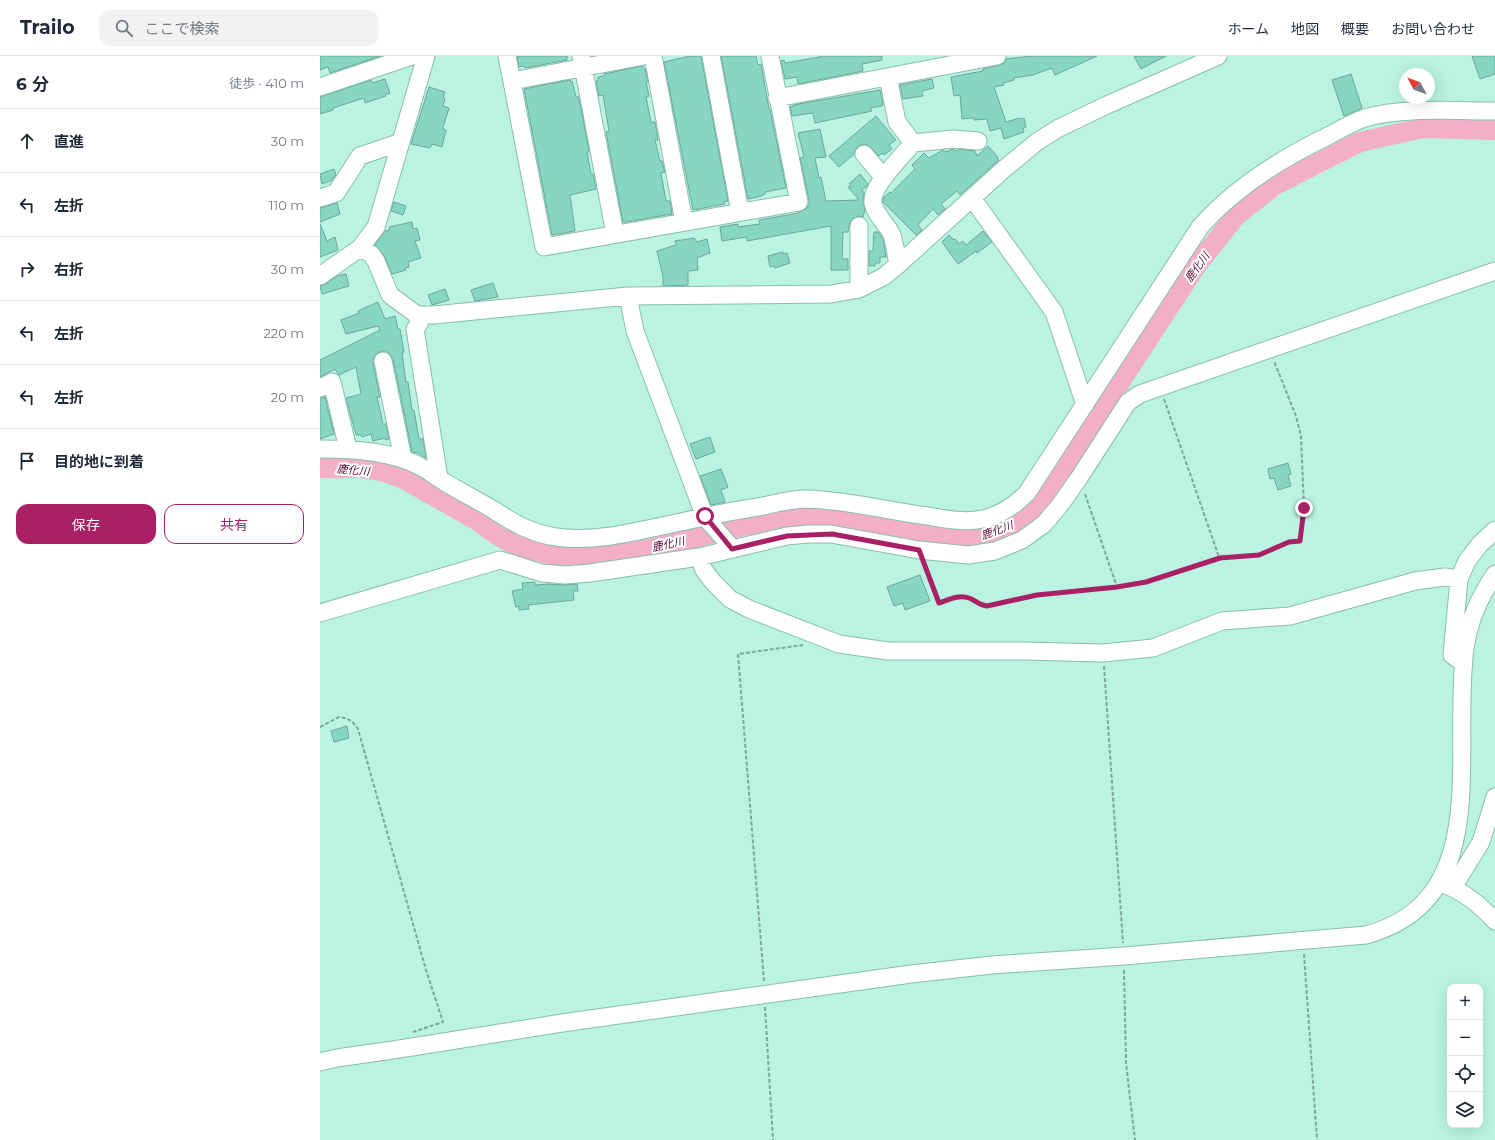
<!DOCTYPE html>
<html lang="ja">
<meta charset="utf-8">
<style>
:root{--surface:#fff;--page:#f2f2f3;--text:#1f2937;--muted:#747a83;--line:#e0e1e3;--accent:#a92065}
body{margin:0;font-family:Montserrat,"Noto Sans JP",sans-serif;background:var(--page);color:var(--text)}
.controls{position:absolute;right:12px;bottom:12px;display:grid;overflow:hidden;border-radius:8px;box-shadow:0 4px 16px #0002}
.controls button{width:36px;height:36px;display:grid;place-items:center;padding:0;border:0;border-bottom:1px solid var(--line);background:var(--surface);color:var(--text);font:20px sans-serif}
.compass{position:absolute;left:1079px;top:12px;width:36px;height:36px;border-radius:50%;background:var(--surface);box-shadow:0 4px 16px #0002;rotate:311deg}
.stop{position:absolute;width:12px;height:12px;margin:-9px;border:3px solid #a92065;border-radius:50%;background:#fff}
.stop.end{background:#a92065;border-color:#fff;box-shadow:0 1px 4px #0008}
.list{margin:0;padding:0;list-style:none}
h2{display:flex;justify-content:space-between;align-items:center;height:52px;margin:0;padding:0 16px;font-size:17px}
h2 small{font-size:13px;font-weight:400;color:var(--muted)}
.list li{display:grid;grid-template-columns:26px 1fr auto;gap:12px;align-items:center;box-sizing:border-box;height:64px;padding:0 16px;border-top:1px solid var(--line)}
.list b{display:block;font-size:15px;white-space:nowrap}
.list em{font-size:13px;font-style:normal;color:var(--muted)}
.actions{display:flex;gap:8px;padding:12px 16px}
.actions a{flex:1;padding:9px 0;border:1px solid var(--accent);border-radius:12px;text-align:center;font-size:14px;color:var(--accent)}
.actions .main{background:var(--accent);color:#fff}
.icon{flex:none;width:22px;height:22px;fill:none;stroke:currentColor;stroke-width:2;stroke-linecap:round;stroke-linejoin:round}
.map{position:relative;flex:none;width:1175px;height:1084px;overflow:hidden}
header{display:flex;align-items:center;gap:24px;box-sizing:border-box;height:56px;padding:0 20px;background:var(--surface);border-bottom:1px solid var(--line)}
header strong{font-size:19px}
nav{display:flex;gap:22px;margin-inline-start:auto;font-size:14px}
.search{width:280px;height:36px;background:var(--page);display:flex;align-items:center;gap:10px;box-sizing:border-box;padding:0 14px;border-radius:12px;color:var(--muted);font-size:15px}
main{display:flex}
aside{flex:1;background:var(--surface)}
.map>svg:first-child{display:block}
</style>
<header>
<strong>Trailo</strong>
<div class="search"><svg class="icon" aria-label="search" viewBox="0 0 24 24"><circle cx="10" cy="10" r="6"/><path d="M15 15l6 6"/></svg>ここで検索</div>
<nav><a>ホーム</a><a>地図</a><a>概要</a><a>お問い合わせ</a></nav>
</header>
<main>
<aside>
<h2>6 分<small>徒歩 · 410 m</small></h2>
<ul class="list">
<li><svg class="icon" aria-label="ahead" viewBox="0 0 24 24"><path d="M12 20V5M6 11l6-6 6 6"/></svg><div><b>直進</b></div><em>30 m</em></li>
<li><svg class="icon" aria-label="left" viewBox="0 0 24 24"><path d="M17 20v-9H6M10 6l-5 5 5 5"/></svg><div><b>左折</b></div><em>110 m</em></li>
<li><svg class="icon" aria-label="right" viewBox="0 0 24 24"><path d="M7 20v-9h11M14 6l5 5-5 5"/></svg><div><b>右折</b></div><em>30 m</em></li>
<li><svg class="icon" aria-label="left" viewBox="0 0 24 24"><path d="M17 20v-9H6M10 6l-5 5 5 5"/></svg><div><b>左折</b></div><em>220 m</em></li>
<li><svg class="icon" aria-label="left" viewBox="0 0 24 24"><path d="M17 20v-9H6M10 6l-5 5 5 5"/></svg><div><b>左折</b></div><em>20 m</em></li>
<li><svg class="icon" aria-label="arrive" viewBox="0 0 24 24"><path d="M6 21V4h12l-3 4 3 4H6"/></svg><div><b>目的地に到着</b></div></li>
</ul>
<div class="actions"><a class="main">保存</a><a>共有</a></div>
</aside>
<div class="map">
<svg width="1175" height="1084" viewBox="0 0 1175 1084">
<rect width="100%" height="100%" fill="#baf3e2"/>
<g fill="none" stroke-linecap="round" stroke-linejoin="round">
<path stroke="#f3afc8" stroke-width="20" d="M0,412H40L62,415L82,422L158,465L178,480L197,490L240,501L282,499L330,493L414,472L467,461L494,460L544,466L612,479L637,482H658L682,475L701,465L722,446L876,210L916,160L955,129L1040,86L1103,72L1175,74"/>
</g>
<path fill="#87d6c1" stroke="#6fa697" d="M0,0H61L10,17L8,11L0,14Z
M202,0H247V4L205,12L204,10L199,11L197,1Z
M370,0H381L408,145L404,146L405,148L373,154L344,6Z
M401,0H436L438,9L441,8L449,53H450L466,132L445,136V138L442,139V140L428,143Z
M500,0H562V4L542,8L543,15L478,28L477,21L465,23L461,5L464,4L465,7L500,1Z
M712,0H777L735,19L732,12L713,19L694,22V24L683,27L684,29L674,31L686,66L700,62L701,63L704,62L706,71L703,72L704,76L684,83L681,72L670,75L667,63L654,64V62L642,63L640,39L634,40L631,21L663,15V13L683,8L686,3Z
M814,0H846L821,13Z
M1152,0H1175V18L1160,23Z
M322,10L325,13L328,25H326L329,40L326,41L331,66H335L338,84H335L340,105H342L345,116L341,117L346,145H350L352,158L306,166H303L286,76L289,75L283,39L279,40L276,25L278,24V21L284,20V18Z
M1031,18L1042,52L1024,60L1012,24Z
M65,23L70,37L65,39L66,40L45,47L44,42L13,52V54L0,58V41L51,24L52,27Z
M612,23L614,32L602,35L603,40L583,43L580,29Z
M250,24L251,26L252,25L256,41H259L269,96H267L271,118H273L276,133L250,139L255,175L232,179L204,33Z
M109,31L125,36L123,41L125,42L123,50L129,52L123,71V73L126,74L122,91L112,88L110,92L91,88Z
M560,34L563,48L562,50L550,52L552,55L495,67L493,57L472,60L470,51L474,50L473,49Z
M556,60L576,84L569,89L572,93L564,99L562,97L559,100L548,89L542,88L537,91L534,98L519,111L509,100Z
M500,73L506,101L495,102L499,122L501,121L506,145L539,144L528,131L531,130L529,128L540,118L548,128L546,131L541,135L544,136L543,146L545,154L543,161L539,160L534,162L530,165L528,176H523L522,203H528V214H511V170L427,185V181L402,185L400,171L418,168V171L440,168L439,164L479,157V156L486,153L489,149V144L480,102L484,101L478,77Z
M668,90L678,101L677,102L679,104L640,139L637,135L621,148L625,153L618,159L613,153L598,169L602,174L596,179L563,146V142L570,136L571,137L595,113L592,109L604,97L609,102L623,94L626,96L633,93L636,95L639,93L655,95L657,100Z
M14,113L16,119L12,124L2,128L0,118Z
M74,146L86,150L83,159L71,155Z
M17,147L20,158L0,166V152Z
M92,166L93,173L97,172L100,184L95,185L101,202L88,206L89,211L85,212L86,214L72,218L64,199L55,189L65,175L70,174L69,171Z
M0,168L7,185L15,181L18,194L0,201Z
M663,175L672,186L657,197L656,195L638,208L622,186L629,179L634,184L635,183L639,188L643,185L646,189Z
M554,176H558L563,183L566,201H560V207H555V210H549V195H553Z
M374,182L377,186L387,183L390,197L377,202L378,214L368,215V229L343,230V220L337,195L356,189L355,185Z
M463,196V198L467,197L470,207L455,212L454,210L450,211L448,200Z
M26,218L29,230L2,238L0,230L6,228L17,220Z
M173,227L178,241L155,245L151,234Z
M125,233L129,244L112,249L108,239Z
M58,246L65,263L75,260L78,273H80L84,296L82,297L86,326H88L92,354H94L99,383H103L106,402L98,397L92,396L73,303L70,298L66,295H61L56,298L53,302V307L60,341H57L63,368H66L69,383L66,384L65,382L53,385L51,378L42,381L41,379H36L26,342L41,338L36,311L19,319L15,313L0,321V304L60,274L58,270L26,278L21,264L39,257L38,255Z
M5,341L14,378L0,383V342Z
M390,381L395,396L376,403L370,388Z
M968,407L971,418L968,419L971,430L958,434L954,422L950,423L948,413Z
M401,413L408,431L401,434L405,446L391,449L380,420Z
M600,519L610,545L585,554L583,547L574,550L567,531Z
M215,526V529L229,528L244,529L257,528L258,535H253L254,544L208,549L209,553L199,554V550L196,551L192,535L203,533L202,527Z
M27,670L29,682L14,686L11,675Z"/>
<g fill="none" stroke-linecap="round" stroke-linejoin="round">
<g stroke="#87bfaf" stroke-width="19">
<path id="minor" d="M187,0L224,191L479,146L450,0
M261,0L295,178
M333,0L364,166
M391,0L420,156
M568,21L577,66L593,87C583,100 550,130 553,147C555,159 567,168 572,179C575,188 576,199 578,209
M192,25L324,0
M0,31L92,0
M457,42L677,0
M593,87L633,83L658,85
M544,98L564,122
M0,142L16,137L40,100L81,86
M652,142L734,256L765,349
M539,170V233
M40,192L51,198L56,205L70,239L97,259H114L308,240L511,238L539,233L563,221L578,209L684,113L718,85L739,72L787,49L898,0
M0,220L40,192L56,171L106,0
M308,240L315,275L385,461L413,493
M97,259L99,268L95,273L119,422
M63,305L83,403
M0,332L12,326L28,393
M0,393C34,393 75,395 105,413C110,416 115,420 120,423C137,434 155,443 172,453C192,466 212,478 236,481C277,487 321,474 361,466C387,460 412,455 438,451C454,448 470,443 486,443C527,444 567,455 608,460C625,463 645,467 663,463C681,459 694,450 707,437L880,171C915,131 962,102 1010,79C1021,73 1033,66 1045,62C1082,51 1136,55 1175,55
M379,501L384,514L393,526L410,543L429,553L519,588L568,595H703L783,597L833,592L902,565L970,560L1095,525L1125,521L1139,523
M0,557L180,504L222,517L245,519L270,517L379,501L467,480L488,478H511L599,494L648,499L675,495L702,484L724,468L740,449L759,422L808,346L820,338L1175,215
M1143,607L1132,599L1139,523L1147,505L1160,488L1175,474
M1135,828L1161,786L1175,741
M1126,829C1144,836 1162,851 1175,865
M0,1006L17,1002L73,994L242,967L591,918L672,909L804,900L1046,879C1175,844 1131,698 1145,593C1148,567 1160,540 1175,518"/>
</g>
<path stroke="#7ca79b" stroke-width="2" stroke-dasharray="4 2" stroke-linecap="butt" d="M844,343L899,501
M765,438L797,531
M605,508L619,547C628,544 639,538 648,542C655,544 659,549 667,550L717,539L797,531L826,526L899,501L939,499L969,486L980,485L984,451L981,380L976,360L954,305
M784,610L803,887
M0,671L19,661C28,662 33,665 38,673L106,914L123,966L93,976
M984,898L997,1084
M804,914L806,1007L815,1084
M444,925L418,598L483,589
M445,951L453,1084"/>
<use href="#minor" stroke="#fff" stroke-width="17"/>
</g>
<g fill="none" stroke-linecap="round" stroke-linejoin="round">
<path stroke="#a92065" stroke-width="5" d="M385,460L412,493L467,480L512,478L599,494L619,547C628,544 639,538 649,542C655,544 659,549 667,550L717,539L797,531L826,526L900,502L939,499L969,486L980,485L984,452"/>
</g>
<g text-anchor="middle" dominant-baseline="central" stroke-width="4" stroke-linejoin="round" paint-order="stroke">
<g font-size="11" font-style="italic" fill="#570931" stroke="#fff">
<text transform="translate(877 211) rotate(-54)">鹿化川</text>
<text transform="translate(33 414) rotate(5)">鹿化川</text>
<text transform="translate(677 474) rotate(-20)">鹿化川</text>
<text transform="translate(348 488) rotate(-12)">鹿化川</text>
</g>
</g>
</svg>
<div class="controls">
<button>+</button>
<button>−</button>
<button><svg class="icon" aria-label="locate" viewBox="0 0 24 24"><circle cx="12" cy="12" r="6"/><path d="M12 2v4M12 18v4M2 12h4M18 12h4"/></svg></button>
<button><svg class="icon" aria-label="layers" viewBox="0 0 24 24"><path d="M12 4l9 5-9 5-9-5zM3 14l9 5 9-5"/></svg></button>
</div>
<svg class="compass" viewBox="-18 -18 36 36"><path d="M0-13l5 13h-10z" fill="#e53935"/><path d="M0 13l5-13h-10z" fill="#747a83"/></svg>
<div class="stop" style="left:385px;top:460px"></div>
<div class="stop end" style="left:984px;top:452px"></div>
</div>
</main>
